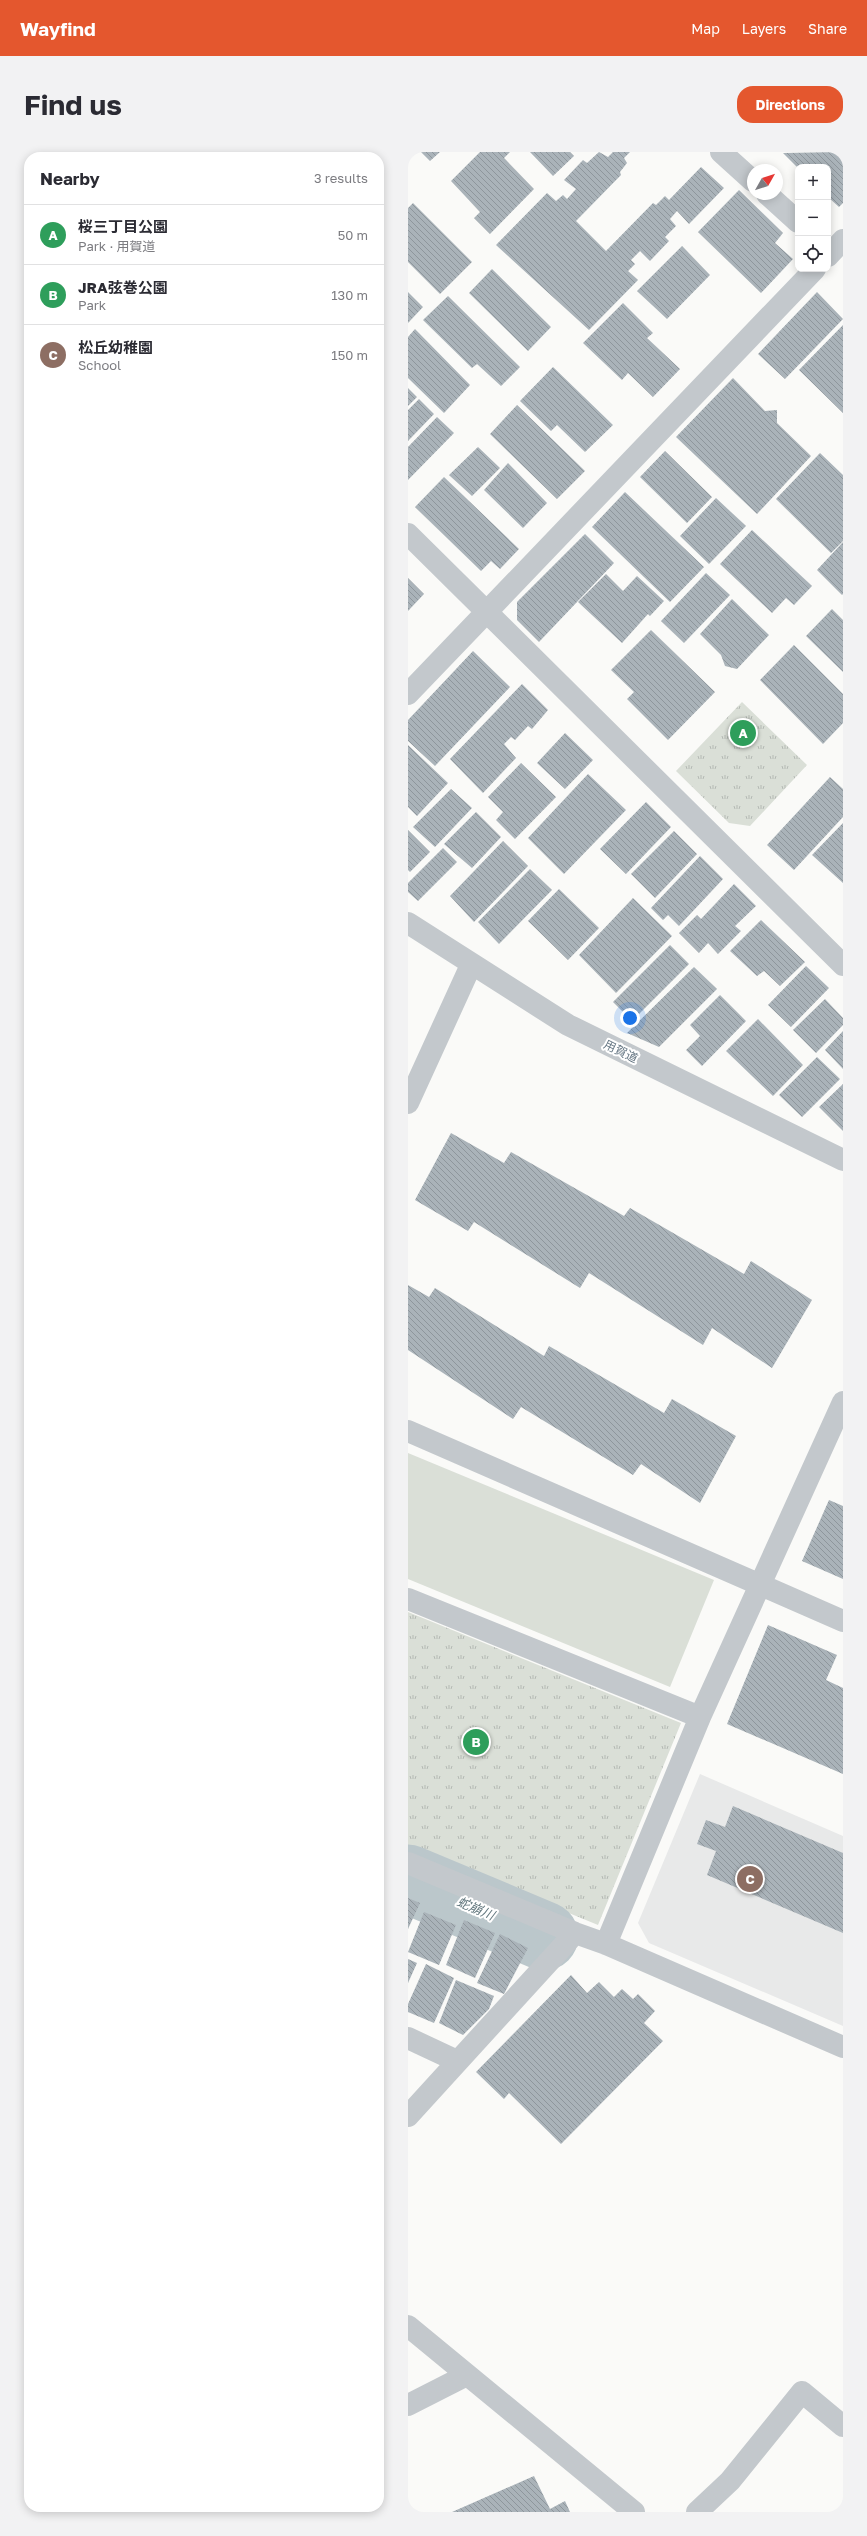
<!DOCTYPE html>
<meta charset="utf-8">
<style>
:root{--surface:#fff;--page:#f2f2f3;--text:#2b2b33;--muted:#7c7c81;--line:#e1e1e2;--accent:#e4572e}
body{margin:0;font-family:"Golos Text","Noto Sans JP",sans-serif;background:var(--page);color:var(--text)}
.controls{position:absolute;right:12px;top:12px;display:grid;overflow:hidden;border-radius:8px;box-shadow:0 2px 10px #0003}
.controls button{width:36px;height:36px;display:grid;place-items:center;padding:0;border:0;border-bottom:1px solid var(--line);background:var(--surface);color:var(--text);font:20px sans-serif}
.compass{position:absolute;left:339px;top:12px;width:36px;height:36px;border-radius:50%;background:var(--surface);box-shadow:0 2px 10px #0003;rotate:51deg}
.you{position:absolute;left:222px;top:866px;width:14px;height:14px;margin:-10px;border:3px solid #fff;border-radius:50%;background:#1a73e8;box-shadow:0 0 0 6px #1a73e833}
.badge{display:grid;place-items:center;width:26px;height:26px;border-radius:50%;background:var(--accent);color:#fff;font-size:13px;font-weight:700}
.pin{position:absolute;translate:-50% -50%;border:2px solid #fff;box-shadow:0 1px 4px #0006}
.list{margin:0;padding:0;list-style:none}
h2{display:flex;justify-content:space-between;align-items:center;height:52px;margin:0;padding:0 16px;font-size:17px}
h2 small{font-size:13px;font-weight:400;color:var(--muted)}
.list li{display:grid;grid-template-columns:26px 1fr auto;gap:12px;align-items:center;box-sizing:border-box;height:60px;padding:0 16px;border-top:1px solid var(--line)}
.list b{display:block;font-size:15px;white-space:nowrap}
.list p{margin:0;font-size:13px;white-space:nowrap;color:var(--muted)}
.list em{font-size:13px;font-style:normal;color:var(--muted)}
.icon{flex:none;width:22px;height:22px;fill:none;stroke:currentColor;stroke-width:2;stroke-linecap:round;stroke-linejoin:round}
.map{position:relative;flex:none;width:435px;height:2360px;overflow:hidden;border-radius:16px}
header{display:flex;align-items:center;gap:24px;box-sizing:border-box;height:56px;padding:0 20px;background:var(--accent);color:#fff}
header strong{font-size:19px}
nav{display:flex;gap:22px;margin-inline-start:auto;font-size:14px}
.intro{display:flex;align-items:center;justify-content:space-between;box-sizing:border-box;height:96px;padding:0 24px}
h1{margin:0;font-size:28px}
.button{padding:10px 18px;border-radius:16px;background:var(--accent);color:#fff;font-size:14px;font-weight:700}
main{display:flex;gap:24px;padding:0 24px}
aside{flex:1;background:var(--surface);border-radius:16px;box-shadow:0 2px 10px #0003}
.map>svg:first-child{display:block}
</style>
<header>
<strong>Wayfind</strong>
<nav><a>Map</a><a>Layers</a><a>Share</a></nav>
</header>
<div class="intro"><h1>Find us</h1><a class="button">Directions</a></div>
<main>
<aside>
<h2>Nearby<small>3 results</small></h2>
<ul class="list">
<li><span class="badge" style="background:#2e9e5b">A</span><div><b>桜三丁目公園</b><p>Park · 用賀道</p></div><em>50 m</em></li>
<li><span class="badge" style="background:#2e9e5b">B</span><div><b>JRA弦巻公園</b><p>Park</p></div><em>130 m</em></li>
<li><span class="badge" style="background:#8d6e63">C</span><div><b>松丘幼稚園</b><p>School</p></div><em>150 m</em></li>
</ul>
</aside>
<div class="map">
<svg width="435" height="2360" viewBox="0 0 435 2360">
<defs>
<pattern id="park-tufts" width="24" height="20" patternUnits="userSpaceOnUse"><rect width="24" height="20" fill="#dadfd7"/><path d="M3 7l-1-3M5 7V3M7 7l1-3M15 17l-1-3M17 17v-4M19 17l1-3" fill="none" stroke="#b4b9b4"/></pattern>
<pattern id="building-back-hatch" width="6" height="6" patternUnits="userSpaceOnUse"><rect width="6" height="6" fill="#aab3b9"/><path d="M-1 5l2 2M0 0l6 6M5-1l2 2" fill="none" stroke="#8e969c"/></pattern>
</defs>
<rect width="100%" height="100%" fill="#fafaf8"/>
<path fill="#e8e9e9" d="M292,1622L435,1684V1874L241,1791L230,1771Z"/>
<path fill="url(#park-tufts)" d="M334,550L399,613L342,674L321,671L268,619Z
M0,1460L273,1571L190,1773L0,1695Z"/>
<path fill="#dadfd7" d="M0,1301L306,1428L262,1535L0,1427Z"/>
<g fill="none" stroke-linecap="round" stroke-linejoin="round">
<path stroke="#bbc7cb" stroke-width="69" d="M0,1727L136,1784"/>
</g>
<path fill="url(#building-back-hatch)" d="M13,0H32L22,9Z
M72,0H102L96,6L126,37L82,82L66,66L72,60L43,29Z
M122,0H162L166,4L145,24Z
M191,0L200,5L205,0H222L216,6L219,11L212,20L213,23L168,69L198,99L245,51L248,53L257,44L261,48L293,15L316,36L281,72L269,59L262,67L268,74L257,85L261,89L242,109L232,99L223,108L227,112L220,119L230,128L181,178L88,93L139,41L148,49L155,43L159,47L168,37L156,28L175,8L179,11Z
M431,0L435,4V51L431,55L420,45V15H389L375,1Z
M331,38L375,81L367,91L385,107L353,141L290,80Z
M5,51L64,110L32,142L0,110V56Z
M274,94L302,123L259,167L229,139Z
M84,117L143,175L120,199L61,141Z
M0,140L15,155L0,171Z
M409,140L435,167L377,227L350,202Z
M40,144L112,215L93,234L69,212L64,216L15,168Z
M215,151L245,181L239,186L272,217L245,245L220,221L214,228L175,191Z
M435,173V261L391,218Z
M7,177L62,233L36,261L0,226V185Z
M145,215L205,273L177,300L149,273L143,279L112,249Z
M325,226L357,259L369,258V271L403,304L349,362L268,285Z
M0,236L9,245L0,254Z
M11,247L26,262L0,289V258Z
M109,253L177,319L149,347L82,282Z
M29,265L46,281L0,328V295Z
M70,295L92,316L64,344L41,323Z
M257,299L304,345L279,371L232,325Z
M412,301L435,323V389L423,401L368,347Z
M100,311L139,351L115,376L76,338Z
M36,325L111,397L92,417L83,409L73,419L7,355Z
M217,340L296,415L262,450L184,375Z
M308,346L338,374L301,412L272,384Z
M344,378L404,434L386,453L378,446L364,461L312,412Z
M177,382L206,411L131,490L109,468V450Z
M435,390V442L434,443L409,418Z
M298,421L322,443L276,491L253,469Z
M198,422L215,439L229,424L256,449L242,464L240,462L214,491L170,450Z
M0,426L16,442L0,459Z
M324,447L361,483L329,517L317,514L313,503L292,482Z
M424,457L435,468V520L398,484Z
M243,478L307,540L260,588L219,547L226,540L203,518Z
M386,493L435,542V571L415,592L352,528Z
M65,499L102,535L27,614L0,589V568Z
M114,532L140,558L124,577L120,574L107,588L103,585L96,592L108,606L75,641L42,607Z
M157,581L185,608L157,637L129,611Z
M0,593L40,631L9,664L0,655Z
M113,611L148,645L107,687L88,668L95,660L80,645Z
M180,622L218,658L156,722L120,686Z
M422,625L435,637V665L386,718L359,693Z
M43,637L64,656L27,695L5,675Z
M238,650L263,675L218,722L192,697Z
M68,660L93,685L64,716L36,692Z
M435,671V731L404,703Z
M0,678L22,700L2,720L0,718Z
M266,679L289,702L247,746L223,722Z
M95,689L120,714L66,770L42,744Z
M35,696L49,710L10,749L0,740V731Z
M292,704L315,727L271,774L260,763L255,768L243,756Z
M122,717L144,738L91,792L70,770Z
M326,732L348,754L327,774L333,779L310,802L300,791L291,801L271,781L289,763L293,767Z
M151,737L191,776L160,808L120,769Z
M225,746L264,784L208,841L171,803Z
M353,768L397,810L372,834L356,819L349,824L322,799Z
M262,793L281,812L224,869L205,850Z
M398,814L421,836L383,875L360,853Z
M286,815L309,837L251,895L219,881Z
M312,843L338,869L294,914L278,898L292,884L282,873Z
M417,847L435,866V873L408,901L385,878Z
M350,867L395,913L365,944L318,899Z
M435,879V917L417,898Z
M409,905L432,927L394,965L371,943Z
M435,932V979L411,955Z
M43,981L96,1011L103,1000L216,1064L222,1056L336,1122L343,1109L404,1148L364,1216L304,1176L295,1193L181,1121L172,1136L66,1070L60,1079L7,1048Z
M0,1133L21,1145L27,1136L136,1204L141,1194L256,1261L264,1247L328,1284L292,1351L233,1312L225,1323L113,1255L105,1267L0,1198Z
M421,1348L435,1354V1427L394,1409Z
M360,1473L429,1503L418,1528L435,1536V1622L319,1572Z
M325,1654L435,1701V1781L299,1723L308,1699L289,1692L298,1668L317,1675Z
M0,1746L12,1751L0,1777Z
M16,1760L48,1773L31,1813L0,1800Z
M56,1768L87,1781L67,1826L38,1813Z
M92,1782L120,1796L96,1842L69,1831Z
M0,1807L9,1811L0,1831Z
M18,1812L46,1826L26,1871L0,1860V1852Z
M163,1823L179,1841L191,1830L206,1845L214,1837L225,1847L230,1842L247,1859L236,1871L255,1889L153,1992L101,1941L96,1947L68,1920Z
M48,1828L86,1844L81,1857L55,1883L31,1871Z
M126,2324L142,2357L157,2349L162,2360H44Z"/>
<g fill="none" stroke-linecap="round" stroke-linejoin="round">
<path stroke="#c3c8cc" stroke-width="22" d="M313,0L345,29
M359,42L390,70
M420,104L435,88
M0,382L435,813
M0,542L407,117
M0,771L160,873L435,1008
M0,951L63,813
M0,1279L435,1469
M0,1447L292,1565
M0,1711L167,1781L198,1792L435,1895
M198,1792L292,1565L435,1250
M0,1886L49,1909
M0,1964L167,1781
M0,2174L226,2360
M0,2253L59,2223
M289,2360L322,2329L394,2240L435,2274"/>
</g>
<g text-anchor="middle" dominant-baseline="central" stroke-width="4" stroke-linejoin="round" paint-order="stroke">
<g font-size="12" fill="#657683" stroke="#fff">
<text transform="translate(213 899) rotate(26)">用賀道</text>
</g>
<g font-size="13" font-style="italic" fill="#60757c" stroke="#fff">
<text transform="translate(68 1756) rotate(23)">蛇崩川</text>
</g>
</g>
</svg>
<div class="controls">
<button>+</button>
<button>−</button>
<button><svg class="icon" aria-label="locate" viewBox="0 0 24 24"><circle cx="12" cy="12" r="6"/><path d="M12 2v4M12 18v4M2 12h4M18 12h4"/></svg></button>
</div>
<svg class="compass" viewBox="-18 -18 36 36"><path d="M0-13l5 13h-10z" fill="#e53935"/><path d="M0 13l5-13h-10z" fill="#7c7c81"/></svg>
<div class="you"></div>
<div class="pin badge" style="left:335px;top:581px;background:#2e9e5b">A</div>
<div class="pin badge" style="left:68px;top:1590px;background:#2e9e5b">B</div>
<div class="pin badge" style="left:342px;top:1727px;background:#8d6e63">C</div>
</div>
</main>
